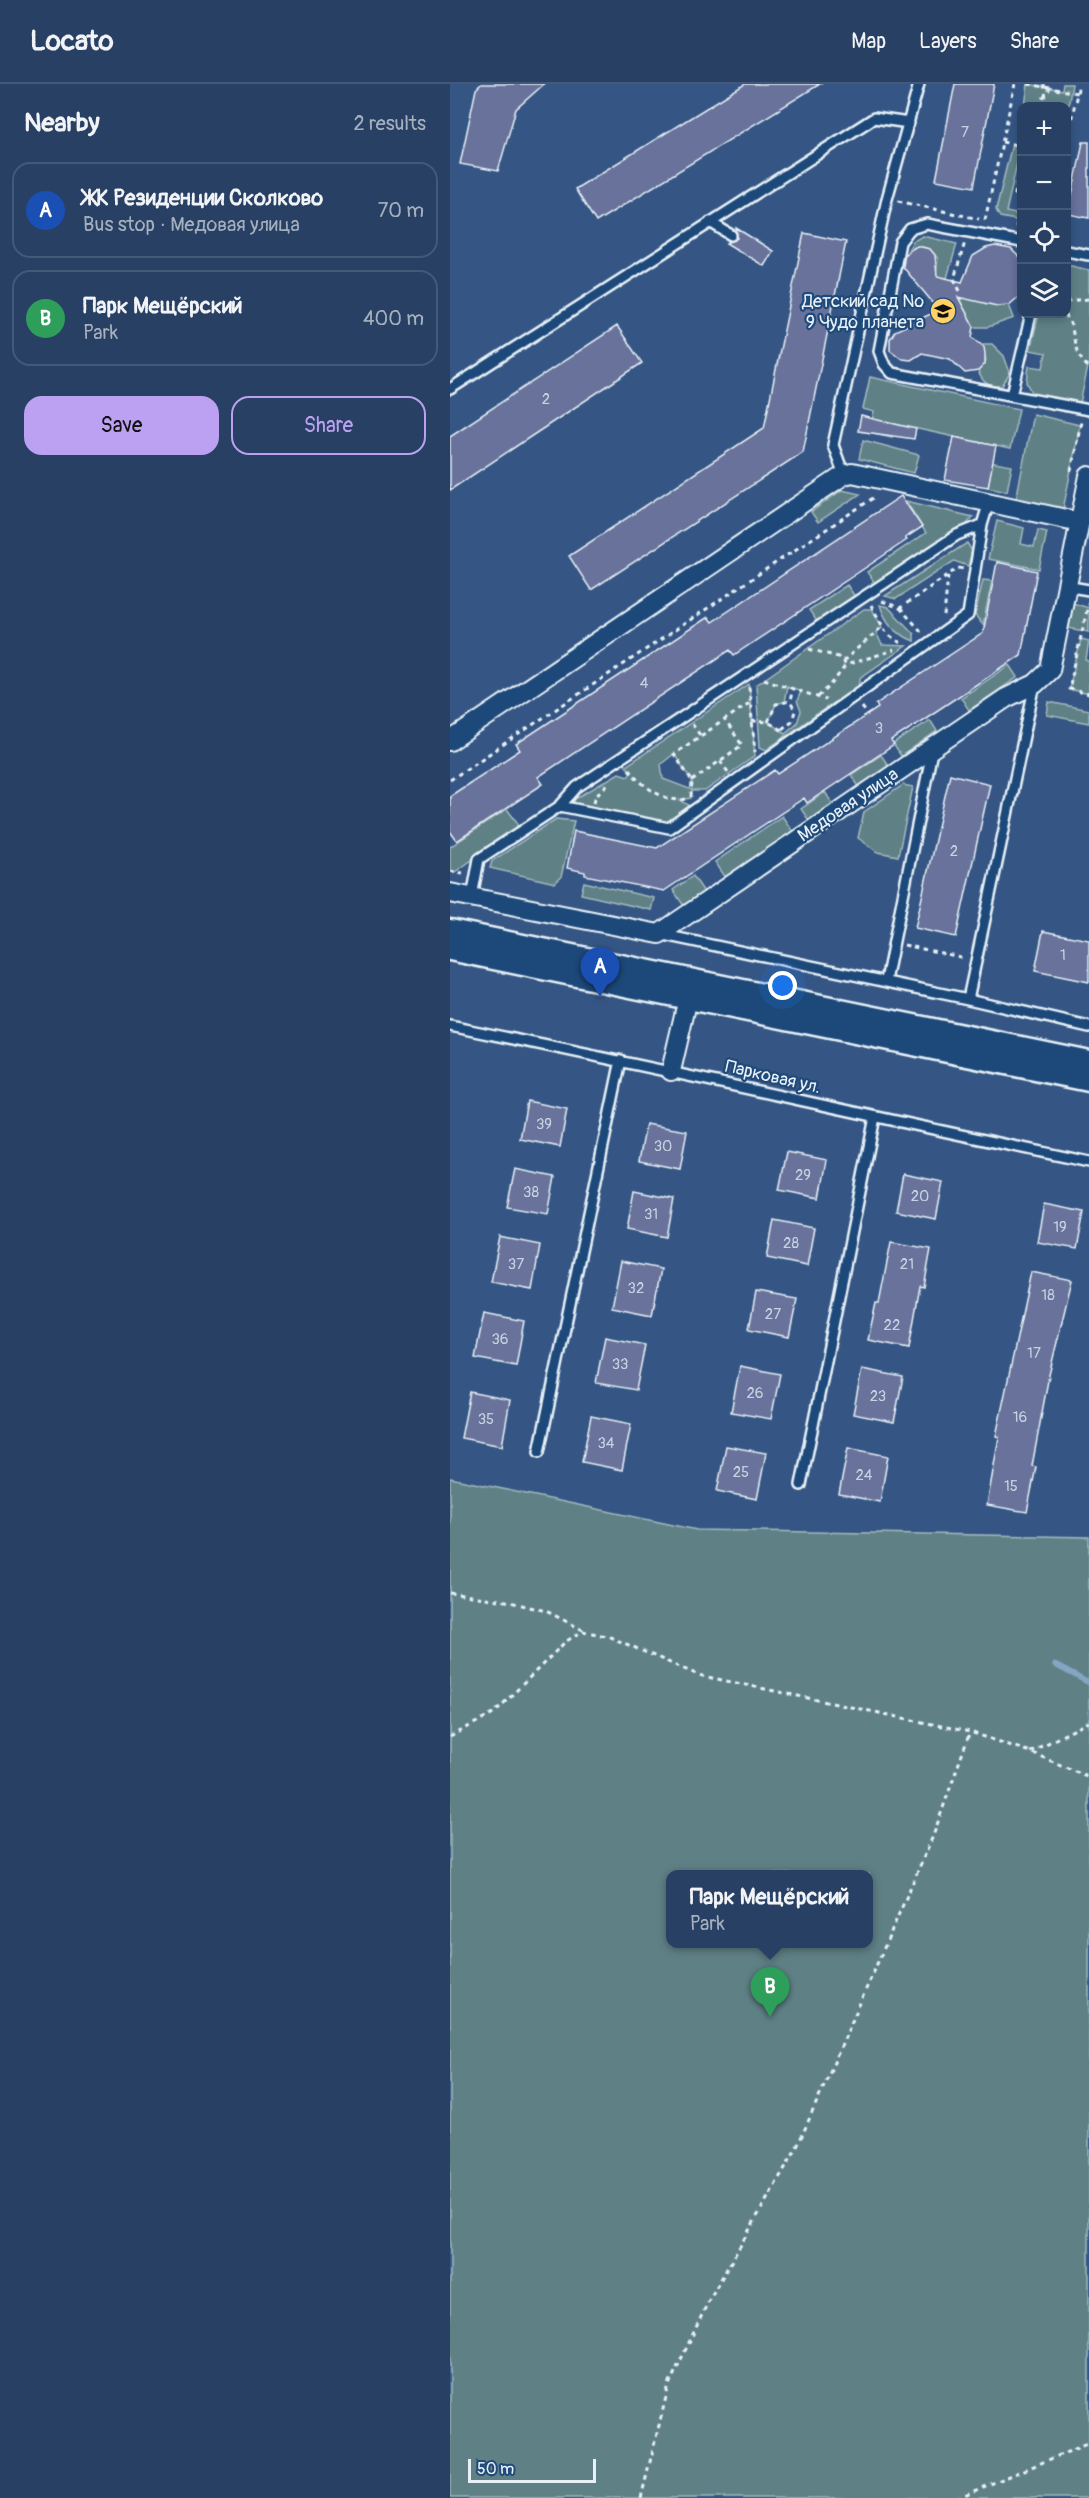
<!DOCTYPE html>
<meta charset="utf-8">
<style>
:root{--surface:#284063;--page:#344b6c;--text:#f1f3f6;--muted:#a5afbe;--line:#445978;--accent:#bca0f2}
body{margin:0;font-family:Pangolin,sans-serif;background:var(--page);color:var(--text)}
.controls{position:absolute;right:18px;top:18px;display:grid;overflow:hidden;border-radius:12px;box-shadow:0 3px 9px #0003}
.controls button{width:54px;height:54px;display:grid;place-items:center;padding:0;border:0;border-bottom:2px solid var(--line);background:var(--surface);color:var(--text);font:30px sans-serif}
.scale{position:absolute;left:18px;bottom:15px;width:128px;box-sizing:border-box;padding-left:6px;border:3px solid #e8f1f8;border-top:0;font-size:16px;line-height:21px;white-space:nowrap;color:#e8f1f8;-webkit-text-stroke:4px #1f4a7a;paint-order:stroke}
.you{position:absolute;left:333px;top:902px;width:21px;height:21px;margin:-15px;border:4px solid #fff;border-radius:50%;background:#1a73e8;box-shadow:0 0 0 9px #1a73e833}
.badge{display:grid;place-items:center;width:39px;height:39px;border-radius:50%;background:var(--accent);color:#fff;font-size:20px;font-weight:700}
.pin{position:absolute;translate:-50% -50px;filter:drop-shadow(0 2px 3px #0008)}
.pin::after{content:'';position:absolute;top:32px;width:21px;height:18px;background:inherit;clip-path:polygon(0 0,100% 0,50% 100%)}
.popup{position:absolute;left:216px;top:1786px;width:207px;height:78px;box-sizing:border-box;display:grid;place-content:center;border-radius:12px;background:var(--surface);filter:drop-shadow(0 2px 4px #0005);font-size:20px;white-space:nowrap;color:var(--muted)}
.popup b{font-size:22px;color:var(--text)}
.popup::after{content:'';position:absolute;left:50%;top:100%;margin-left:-12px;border:12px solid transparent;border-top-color:var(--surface)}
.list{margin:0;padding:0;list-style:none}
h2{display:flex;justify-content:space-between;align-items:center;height:78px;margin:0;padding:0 24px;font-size:26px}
h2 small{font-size:20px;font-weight:400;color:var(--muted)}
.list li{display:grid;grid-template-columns:39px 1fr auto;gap:18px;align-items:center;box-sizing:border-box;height:96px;margin:0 12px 12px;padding:0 12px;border:2px solid var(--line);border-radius:18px}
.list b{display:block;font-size:22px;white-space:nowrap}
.list p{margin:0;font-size:20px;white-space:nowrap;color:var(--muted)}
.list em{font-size:20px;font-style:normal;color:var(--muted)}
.actions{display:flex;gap:12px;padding:18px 24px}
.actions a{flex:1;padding:14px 0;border:2px solid var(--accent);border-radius:18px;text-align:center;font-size:21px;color:var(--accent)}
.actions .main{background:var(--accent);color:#111}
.icon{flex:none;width:33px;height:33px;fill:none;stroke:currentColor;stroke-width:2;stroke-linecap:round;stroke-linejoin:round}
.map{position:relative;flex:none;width:639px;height:2414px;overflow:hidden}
header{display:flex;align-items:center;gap:36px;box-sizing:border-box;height:84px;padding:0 30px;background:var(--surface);border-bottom:2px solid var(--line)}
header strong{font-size:28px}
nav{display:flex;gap:33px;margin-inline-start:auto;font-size:21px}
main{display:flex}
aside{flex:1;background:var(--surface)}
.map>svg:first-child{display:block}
</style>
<header>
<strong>Locato</strong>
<nav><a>Map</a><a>Layers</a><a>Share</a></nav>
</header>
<main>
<aside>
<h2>Nearby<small>2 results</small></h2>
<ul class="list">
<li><span class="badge" style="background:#1a4fb4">A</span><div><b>ЖК Резиденции Сколково</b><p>Bus stop · Медовая улица</p></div><em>70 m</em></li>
<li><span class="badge" style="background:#2e9e5b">B</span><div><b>Парк Мещёрский</b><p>Park</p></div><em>400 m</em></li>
</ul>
<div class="actions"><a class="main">Save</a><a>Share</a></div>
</aside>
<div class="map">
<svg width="639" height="2414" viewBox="0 0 639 2414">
<rect width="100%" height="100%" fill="#355684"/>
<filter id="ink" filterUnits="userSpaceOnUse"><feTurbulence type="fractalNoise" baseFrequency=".0167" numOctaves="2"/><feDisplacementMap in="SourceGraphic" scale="12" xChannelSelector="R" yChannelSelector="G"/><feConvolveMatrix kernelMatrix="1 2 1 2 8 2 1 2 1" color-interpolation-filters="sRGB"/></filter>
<g filter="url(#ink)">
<path fill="#5e8186" stroke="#a3b9bf" stroke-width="1.5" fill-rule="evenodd" d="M578,0L612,6L613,0H622L617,30L616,22H575Z
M571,40V62L556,128L571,131V137L550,133L546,126L562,60L567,61Z
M473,152L507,160L497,194L486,192L488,175C481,164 470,159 458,166L463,157Z
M617,181L639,186V278L629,324L586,316L577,298L579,282L593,284L596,269L580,266L589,230H616Z
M522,209L536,220L559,221L564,234L538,243H524L510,216Z
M531,260H542L554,272L560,289L552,302C539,303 533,300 528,287L536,276Z
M420,293L569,325L560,365L445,340L442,353L419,348L424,328L413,325Z
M583,330L630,341L613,426L566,416Z
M413,356L469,371L464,389L409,375Z
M522,375L562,382L557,407L538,403L540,391Z
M392,406L410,410L368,438L361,428Z
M456,417L523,433L507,451L428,504L417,488L476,449Z
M547,437L574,444L571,460L584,463L588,446L597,448L589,485L538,475Z
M517,459L522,467L518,482L504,477L446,515L435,512Z
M533,496L542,497L533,541L525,531Z
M397,501L408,517L370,542L359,526Z
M613,516L639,524V548L608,542Z
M430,521L438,523L464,550V557C445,549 436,540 430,521Z
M414,525H422L432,543L426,548L432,561L456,562L410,594L409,608L392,621L384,618L316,666L310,663L306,601ZM337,602L351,607L347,617L351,627L347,639L335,649L318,638L326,620L334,618Z
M631,555L639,557L636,576L639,577V610L619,605Z
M560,581L568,593L519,626L511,614Z
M299,600L305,672L255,707H242L241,714L230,716L245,725L219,744L122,724L125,715L169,689L178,692L181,688L176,682ZM224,670L242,697V706L213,695L211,680Z
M599,618L639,626V639L597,631Z
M480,636L487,647L451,672L443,660Z
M431,671L440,684L410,704L401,691Z
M453,701L463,703L448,772L428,768L408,754L414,728Z
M375,708L384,722L360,738L351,725Z
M57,725L70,742L5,788L0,787V763Z
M332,732L343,748L276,794L265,778Z
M106,735L124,737L111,793L105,799L40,784L42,777Z
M243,792L254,808L234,822L223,806Z
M134,798L204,814L201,826L131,810Z
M0,1394L247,1446L639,1453V2414H0ZM419,1790V1860H221V1790Z"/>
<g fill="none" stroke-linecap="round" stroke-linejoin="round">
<path stroke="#84a6c3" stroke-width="5" d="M605,1581L639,1599"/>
</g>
<path fill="#67729b" stroke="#e8f1f8" stroke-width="1.5" d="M31,0H94L66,25L48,87L10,80L26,5Z
M295,0H370L146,138L125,105Z
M505,0H544L524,103L486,96Z
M633,58H639V134L618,130Z
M286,144L323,167L314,182L276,159L287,154Z
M354,149L396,158L353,368L141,506L119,472L314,344Z
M467,162L480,165L485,171L487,192L512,198L523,172L536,164L545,162L561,165L572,176V210L559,221L547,222L508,213L524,243L522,253L534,263L535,270V280L528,287L515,289L500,275L472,269L461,276L452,275L440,266V255L445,247L489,226L453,183L455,170Z
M167,242L192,279L0,406V352Z
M411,332L466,345L464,355L408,347Z
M504,353L546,362L538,403L495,396Z
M451,412L472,443L455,454L457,456L284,571L280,566L88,693L93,700L7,757L0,747V712L70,666L66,660L258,533L262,538Z
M547,478L587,487L571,571L441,657L444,661L357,719L354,714L214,807L135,791V788L117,784L124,747L207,764L325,686L328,690L428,624L426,620L533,549Z
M500,690L540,700L506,853L465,844Z
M593,847L639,856V898L585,887Z
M77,1017L117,1025L110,1063L70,1055Z
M196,1040L237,1047L230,1085L189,1077Z
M337,1068L377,1076L370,1114L329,1106Z
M65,1085L105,1093L98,1130L57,1123Z
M453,1090L493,1098L486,1135L446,1127Z
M184,1107L224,1115L217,1153L177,1145Z
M594,1120L634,1128L627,1165L587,1158Z
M324,1136L364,1144L357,1182L317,1174Z
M50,1153L90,1161L82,1206L41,1198Z
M441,1158L481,1165L474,1203L470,1202L459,1264L418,1256L426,1219H429Z
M171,1177L211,1185L202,1231L162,1223Z
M581,1188L622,1196L599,1291L582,1382L586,1383L577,1428L537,1421L549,1353L546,1352Z
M306,1208L347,1215L339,1253L299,1245Z
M34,1229L74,1237L66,1282L25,1274Z
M155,1253L195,1261L186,1306L146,1299Z
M290,1282L330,1290L321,1335L281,1328Z
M412,1285L453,1293L444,1338L403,1330Z
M20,1308L60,1316L52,1362L11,1354Z
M141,1332L181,1340L172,1386L132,1378Z
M276,1362L316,1369L307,1415L267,1407Z
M398,1364L438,1372L430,1418L389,1410Z"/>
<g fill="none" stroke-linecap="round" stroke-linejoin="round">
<g stroke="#e8f1f8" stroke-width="14">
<path id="service" d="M260,138L281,151
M572,158L477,140L460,145L450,158L429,267L434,280L442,289L639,326
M616,167L639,171
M0,305L424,34L459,39
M562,311L581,230
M394,391L383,361L437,115L469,0
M615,502L639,506
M110,722L127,703L507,451L532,441
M22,813L29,775L110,722L219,744L518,531L532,441L539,418
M209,850L518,915L639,943
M436,897L482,667
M518,915L585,600
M0,942C214,985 426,1034 639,1078
M89,1368L171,976
M351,1401L425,1033"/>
</g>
<g stroke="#e8f1f8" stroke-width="22">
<path id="minor" d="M0,657L394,391L402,389L630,438
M0,809L209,850L556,614L585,600L600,586L639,392
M221,987L238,914"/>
</g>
<g stroke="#e8f1f8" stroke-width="27">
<path id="tertiary" d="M0,847L639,978
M0,865L639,996"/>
</g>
<path stroke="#e8f1f8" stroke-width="3" stroke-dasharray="4.5 4.5" stroke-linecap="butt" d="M578,0L627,9
M594,0L597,22
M588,22L603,0
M552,58L572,62
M616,61L629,0
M572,91L568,95L565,110L572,115
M448,117L529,135
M535,136L565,0
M566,143L572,120
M510,207L504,195L515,158
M616,217L639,215
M615,230C629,250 618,264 639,284
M621,387L631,338
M432,517L450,524L508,484L514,485
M639,517L619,605L639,610
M421,521L437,550L454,561
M450,524L471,547L474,546
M494,532L498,491
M359,565L388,573L396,581L444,566
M393,577L432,543
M314,595L376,616
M299,603L305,668
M368,613L380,602L396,581
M412,623L418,631
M302,637L318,638L333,647
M318,638L326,620L340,617L343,604
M242,640L250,651
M332,645L342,637L345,627L340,617
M270,677L278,688
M179,685C191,701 215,720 236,715
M0,696L426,412
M242,697L292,661L274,635
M241,713L242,697L224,670L301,618
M144,718L146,711L158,700
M0,787L13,789
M454,861L515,874
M0,1509L56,1517L96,1527L133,1546
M0,1653L45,1628L115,1558L133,1547L160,1553L248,1591L520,1648L580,1668L639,1693
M580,1668L639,1638
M191,2414L219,2301L259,2216L347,2063L483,1752L520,1648
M507,2414L639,2359"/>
<use href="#service" stroke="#1f4a7a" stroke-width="9"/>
<use href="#minor" stroke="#1f4a7a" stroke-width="18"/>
<use href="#tertiary" stroke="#1f4a7a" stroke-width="22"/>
</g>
</g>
<defs>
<g id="school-disc" transform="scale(1.35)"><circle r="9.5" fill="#ffd166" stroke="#1f4a7a"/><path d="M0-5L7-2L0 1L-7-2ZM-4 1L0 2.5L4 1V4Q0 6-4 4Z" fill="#111"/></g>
</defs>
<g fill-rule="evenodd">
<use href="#school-disc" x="493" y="227"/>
</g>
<g text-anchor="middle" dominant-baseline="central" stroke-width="4.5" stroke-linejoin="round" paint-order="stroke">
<g font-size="15" fill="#c8d1e1">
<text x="515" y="48">7</text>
<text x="96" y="315">2</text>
<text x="194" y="599">4</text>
<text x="429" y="644">3</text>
<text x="504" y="767">2</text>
<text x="613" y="871">1</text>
<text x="94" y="1040">39</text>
<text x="213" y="1062">30</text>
<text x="353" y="1091">29</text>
<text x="81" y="1108">38</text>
<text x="470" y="1112">20</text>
<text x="201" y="1130">31</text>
<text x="610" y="1143">19</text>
<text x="341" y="1159">28</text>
<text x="66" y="1180">37</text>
<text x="457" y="1180">21</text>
<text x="186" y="1204">32</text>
<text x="598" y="1211">18</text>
<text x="323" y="1230">27</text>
<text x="442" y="1241">22</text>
<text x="50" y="1255">36</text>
<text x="584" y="1269">17</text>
<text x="170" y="1280">33</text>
<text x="305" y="1309">26</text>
<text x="428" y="1312">23</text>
<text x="570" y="1333">16</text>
<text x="36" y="1335">35</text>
<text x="156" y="1359">34</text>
<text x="291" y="1388">25</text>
<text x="414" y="1391">24</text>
<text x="561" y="1402">15</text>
</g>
<g font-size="18" fill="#e8f1f8" stroke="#1f4a7a" text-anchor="end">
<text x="474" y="217">Детский сад №<tspan x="474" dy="21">9 Чудо планета</tspan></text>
</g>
<g font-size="18" fill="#e8f1f8" stroke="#1f4a7a">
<text transform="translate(398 721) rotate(-34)">Медовая улица</text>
<text transform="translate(323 993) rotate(13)">Парковая ул.</text>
</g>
</g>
</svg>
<div class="controls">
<button>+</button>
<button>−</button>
<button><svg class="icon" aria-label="locate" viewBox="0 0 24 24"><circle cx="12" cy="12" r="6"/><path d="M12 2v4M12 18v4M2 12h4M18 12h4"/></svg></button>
<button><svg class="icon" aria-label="layers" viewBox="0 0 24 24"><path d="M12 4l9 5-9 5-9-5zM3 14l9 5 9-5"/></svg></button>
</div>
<div class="scale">50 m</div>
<div class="you"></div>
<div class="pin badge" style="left:150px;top:913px;background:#1a4fb4">A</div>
<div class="pin badge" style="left:320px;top:1933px;background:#2e9e5b">B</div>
<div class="popup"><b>Парк Мещёрский</b>Park</div>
</div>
</main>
